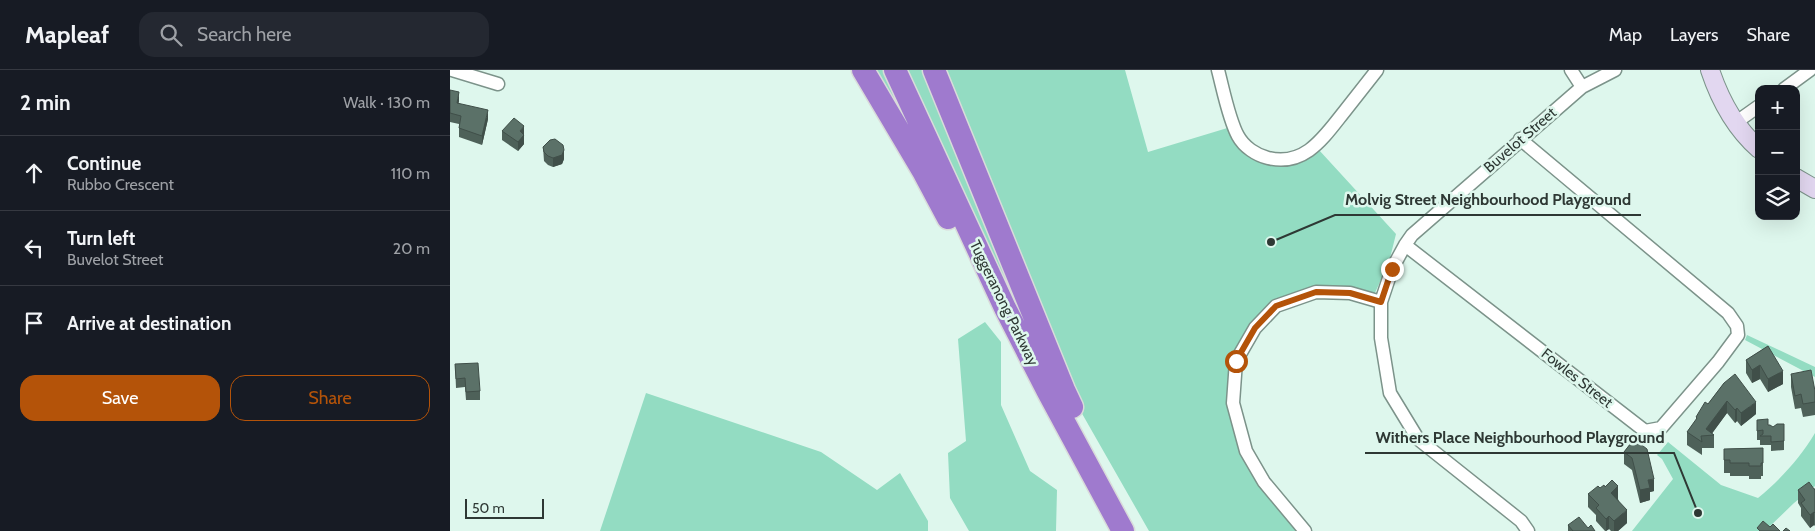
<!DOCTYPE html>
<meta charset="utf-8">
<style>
:root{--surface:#171b24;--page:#242831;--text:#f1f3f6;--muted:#9ea1a6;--line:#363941;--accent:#b45309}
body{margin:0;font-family:Cabin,sans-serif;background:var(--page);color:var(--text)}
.controls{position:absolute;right:15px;top:15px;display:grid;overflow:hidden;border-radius:10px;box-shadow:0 5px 20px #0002}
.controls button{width:45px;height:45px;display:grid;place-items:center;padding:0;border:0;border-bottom:1px solid var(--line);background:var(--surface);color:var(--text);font:25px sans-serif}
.scale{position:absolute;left:15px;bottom:12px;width:79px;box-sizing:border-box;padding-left:5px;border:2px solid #2e3834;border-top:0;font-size:14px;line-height:18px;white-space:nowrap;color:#2e3834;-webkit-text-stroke:4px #def7ed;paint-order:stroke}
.stop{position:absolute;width:15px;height:15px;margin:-11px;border:4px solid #b45309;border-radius:50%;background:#fff}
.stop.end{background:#b45309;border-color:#fff;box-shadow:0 1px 5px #0008}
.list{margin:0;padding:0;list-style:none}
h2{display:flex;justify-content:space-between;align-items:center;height:65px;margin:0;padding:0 20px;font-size:21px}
h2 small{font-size:16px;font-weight:400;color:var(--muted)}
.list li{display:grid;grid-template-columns:32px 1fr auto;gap:15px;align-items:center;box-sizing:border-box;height:75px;padding:0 20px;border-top:1px solid var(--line)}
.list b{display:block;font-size:19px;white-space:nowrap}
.list p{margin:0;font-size:16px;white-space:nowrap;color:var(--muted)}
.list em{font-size:16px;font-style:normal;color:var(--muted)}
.actions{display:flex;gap:10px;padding:15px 20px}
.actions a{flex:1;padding:11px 0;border:1px solid var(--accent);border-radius:15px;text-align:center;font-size:18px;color:var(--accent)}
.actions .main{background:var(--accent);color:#fff}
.icon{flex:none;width:28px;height:28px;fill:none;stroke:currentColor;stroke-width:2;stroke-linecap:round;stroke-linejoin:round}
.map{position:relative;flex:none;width:1365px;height:461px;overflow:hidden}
header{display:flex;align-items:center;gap:30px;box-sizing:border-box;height:70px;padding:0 25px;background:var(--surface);border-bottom:1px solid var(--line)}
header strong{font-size:24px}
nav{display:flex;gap:28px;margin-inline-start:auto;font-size:18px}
.search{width:350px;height:45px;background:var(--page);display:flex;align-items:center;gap:12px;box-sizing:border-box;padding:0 18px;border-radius:15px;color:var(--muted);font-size:19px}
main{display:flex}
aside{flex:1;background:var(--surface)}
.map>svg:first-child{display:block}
</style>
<header>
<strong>Mapleaf</strong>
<div class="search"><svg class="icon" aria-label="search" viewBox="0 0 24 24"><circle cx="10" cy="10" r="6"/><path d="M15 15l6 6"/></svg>Search here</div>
<nav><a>Map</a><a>Layers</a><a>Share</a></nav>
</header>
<main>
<aside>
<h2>2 min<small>Walk · 130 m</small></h2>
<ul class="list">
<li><svg class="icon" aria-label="ahead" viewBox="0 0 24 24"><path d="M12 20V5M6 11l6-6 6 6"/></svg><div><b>Continue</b><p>Rubbo Crescent</p></div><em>110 m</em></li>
<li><svg class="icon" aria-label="left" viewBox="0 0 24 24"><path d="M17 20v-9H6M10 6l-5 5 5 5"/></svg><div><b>Turn left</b><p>Buvelot Street</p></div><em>20 m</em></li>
<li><svg class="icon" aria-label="arrive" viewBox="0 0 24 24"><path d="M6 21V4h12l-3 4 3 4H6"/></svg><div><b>Arrive at destination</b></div></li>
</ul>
<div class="actions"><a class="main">Save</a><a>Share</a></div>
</aside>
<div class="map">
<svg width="1365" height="461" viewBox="0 0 1365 461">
<rect width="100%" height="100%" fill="#def7ed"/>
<path fill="#93dcc2" d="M419,0H675L698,82L784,56L810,86L838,96L869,80L946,164L939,192L924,225L900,219L825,234L783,290L793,382L848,461H699L614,312L526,193Z
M535,252L551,272V335L580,401L607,420L606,461H519L500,428L498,383L516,371L508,269Z
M1297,265L1365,297V307L1295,270Z
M196,323L371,382L427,420L450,403L478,451V461H150Z
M1365,363V416L1344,433L1315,461H1182L1223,409L1212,389L1207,385L1218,372L1271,415L1308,428C1331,409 1350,388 1365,363Z"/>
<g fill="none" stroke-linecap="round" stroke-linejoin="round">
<g stroke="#7c938a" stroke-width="15">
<path id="street" d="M2,0L48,14
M768,0C773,19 779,50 788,66C794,77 806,85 818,88C855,97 874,67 894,42C905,28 916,14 927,0
M1121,0L1132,17
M1334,19L1360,0
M1285,53L1309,36
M955,175L1195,361L1211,358L1268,292L1288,265L1287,256L1278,243L1070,69
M855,461L814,412L796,381L783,333L786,291L805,258L826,236L866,222L900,223L931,232
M1078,461L1071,451L968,369L940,323L931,268V232L942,199L955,175L962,165L1132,17L1165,0"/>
</g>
<g stroke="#7c938a" stroke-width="20">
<path id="secondary" d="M1260,0C1270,30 1285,58 1309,79
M1346,108L1365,119"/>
</g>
<g stroke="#d9dbda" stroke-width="25">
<path id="highway" d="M413,0L474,103L498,148
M445,0L555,238L598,322L673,461
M484,0L614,320L622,337"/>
</g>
<use href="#street" stroke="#fff" stroke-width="12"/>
<use href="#secondary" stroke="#e2d7f0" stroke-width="18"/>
<use href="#highway" stroke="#9f7ace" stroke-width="22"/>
</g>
<path fill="#4e6159" d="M0,20L9,31L8,33L38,49L32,75L9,67V54L0,52Z
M52,61L74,65V74L68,81L52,70Z
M93,77L114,89L112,94L103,97L98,95L94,91Z
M1318,276L1333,314L1318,322L1310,309L1302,313L1296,303V290Z
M5,294L30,321V330H16L15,317L6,318Z
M1341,304L1365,321V345L1353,347L1351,338L1345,339L1341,317Z
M1274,313L1306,344L1291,356L1287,351L1285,353L1277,343L1262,363L1264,365V378H1252V385L1237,375V362L1246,350V347L1258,334Z
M1307,350L1318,355L1334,371V380L1321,381V375H1310V370H1307Z
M1184,369L1204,421L1200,422V430L1190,433L1182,400L1174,394V382Z
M1313,378V406H1311V409H1299V406H1280V403H1274V379Z
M1150,418L1168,429L1177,453L1168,461H1161L1159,459L1156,461H1155L1146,451V445L1138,437V424Z
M1364,419H1365V456L1364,455L1360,458L1351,446V438L1348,433V420Z
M1118,455L1138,458L1145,461H1118Z"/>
<path fill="#404f49" d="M9,22V31L7,42V33Z
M38,40V49L32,75V66Z
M74,56V74L68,81V72L70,61Z
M114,80V89L112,94L103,97V88Z
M1310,295V309L1302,313V300Z
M1333,301V314L1318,322V309Z
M1277,331V343L1261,365L1256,359Z
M1306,332V344L1291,356V343Z
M1287,338V351L1285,353V340Z
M1204,409V421L1200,422V430L1190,433V420L1198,410Z
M1168,416V429L1161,436V423Z
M1177,440V453L1168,461H1164V451Z
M1364,442V455L1360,458V445Z
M1159,446V459L1156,461V449Z"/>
<path fill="#5b7168" stroke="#404f49" d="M0,20L9,22L7,33L38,40L32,66L9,58L11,46L0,43Z
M64,48L74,56L70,61L74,65L68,72L52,61Z
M105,69L113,75L114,80L112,85L103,88L98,86L94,82L93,77L100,70Z
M1318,276L1333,301L1318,309L1310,295L1302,300L1296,290Z
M28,293L30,321L16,322L15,308L6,309L5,294Z
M1361,300L1365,321V332L1353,334L1351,324L1345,326L1341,304Z
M1285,304L1306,332L1291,343L1287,338L1285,340L1277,331L1256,359L1264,365L1251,366L1252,372L1237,362L1247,348L1246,347L1255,332L1258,334L1274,313Z
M1318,349V355H1320L1323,357L1327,354H1334V371L1321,372V366H1310L1313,364V360L1307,361V350Z
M1184,369L1197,379L1204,409L1198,410L1200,418L1190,420L1182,388L1174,382Z
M1313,378V393H1311V396H1299V393H1280V390H1274V379Z
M1162,410L1168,416L1161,423L1177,440L1164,451L1159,446L1156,449L1146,438L1149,435L1138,424L1148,416L1150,418L1154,415L1155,417Z
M1359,412L1364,419H1365V443L1364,442L1360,445L1351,433L1355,430L1348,420Z
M1129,447L1138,458L1141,455L1145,461H1123L1118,455Z
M1313,451L1320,457L1323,454L1330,461H1310L1307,458Z
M1336,458L1340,461H1333Z"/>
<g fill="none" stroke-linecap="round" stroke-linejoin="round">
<path stroke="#b45309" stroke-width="6" d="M786,291L805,258L826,236L866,222L900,223L931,232L942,199"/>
</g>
<g text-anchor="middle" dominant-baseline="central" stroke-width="5" stroke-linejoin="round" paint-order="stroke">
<g font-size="15" fill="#2e3834" stroke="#def7ed">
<text transform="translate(1070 70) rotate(-41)">Buvelot Street</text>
<text transform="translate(554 233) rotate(64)">Tuggeranong Parkway</text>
<text transform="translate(1127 308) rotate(38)">Fowles Street</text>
</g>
</g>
<path fill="none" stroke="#2e3834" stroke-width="2" d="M821 172L885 145H1191M1248 443L1224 383H915"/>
<g fill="#2e3834" stroke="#def7ed" stroke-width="2">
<circle cx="821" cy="172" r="5"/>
<circle cx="1248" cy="443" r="5"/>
</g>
<g font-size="16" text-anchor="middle" font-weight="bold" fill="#2e3834" stroke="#def7ed" stroke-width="5" stroke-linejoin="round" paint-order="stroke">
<text x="1038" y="135">Molvig Street Neighbourhood Playground</text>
<text x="1070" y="373">Withers Place Neighbourhood Playground</text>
</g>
</svg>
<div class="controls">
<button>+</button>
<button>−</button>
<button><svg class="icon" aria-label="layers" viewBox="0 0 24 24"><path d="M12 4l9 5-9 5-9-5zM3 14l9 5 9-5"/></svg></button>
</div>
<div class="scale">50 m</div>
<div class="stop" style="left:786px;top:291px"></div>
<div class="stop end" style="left:942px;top:199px"></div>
</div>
</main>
